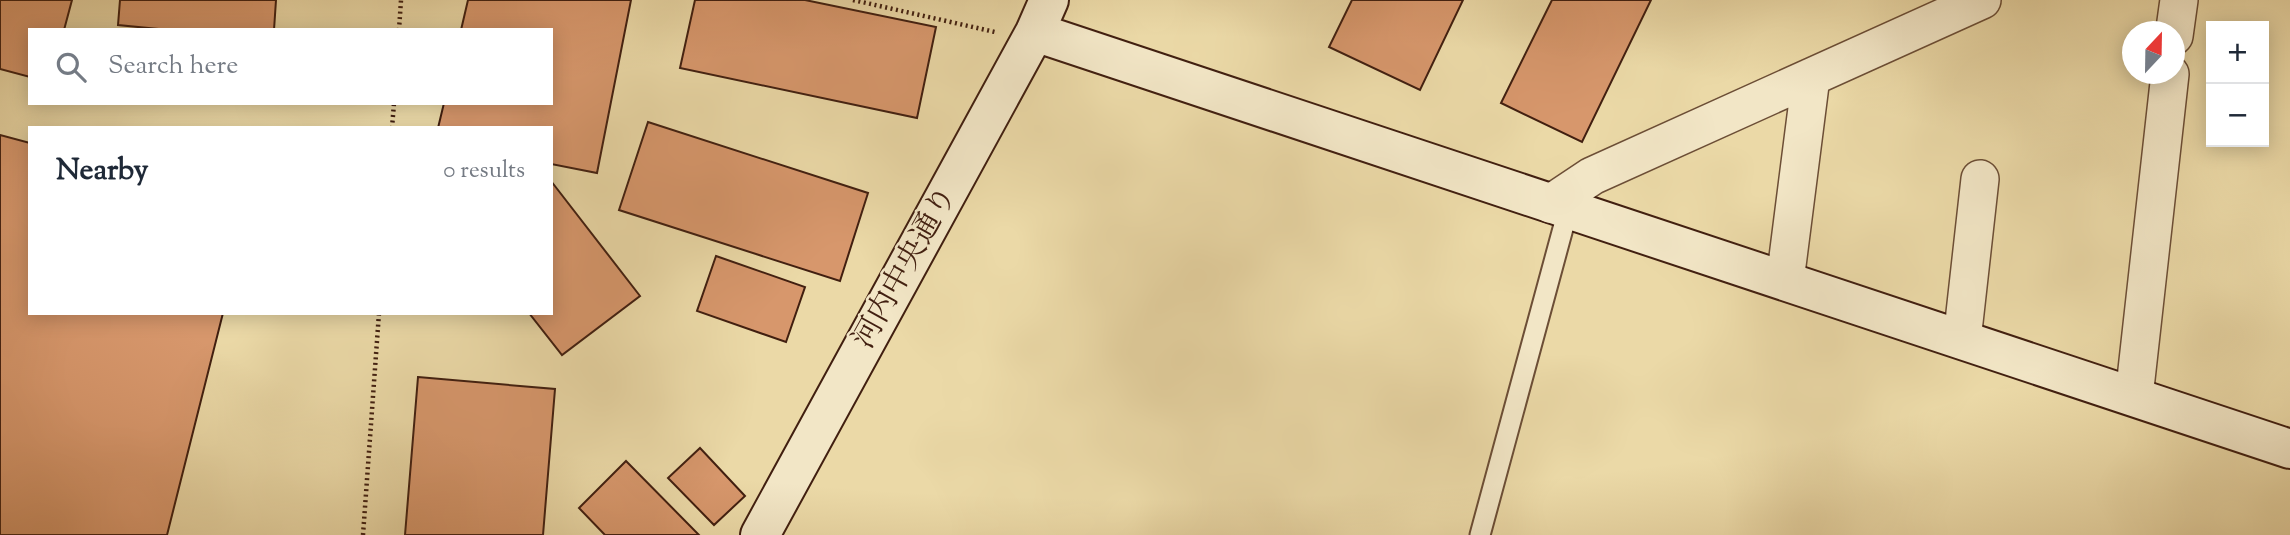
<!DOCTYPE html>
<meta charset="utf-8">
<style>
:root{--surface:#fff;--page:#f2f2f3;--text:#1f2937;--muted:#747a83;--line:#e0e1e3}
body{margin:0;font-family:"Sorts Mill Goudy","Noto Serif JP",serif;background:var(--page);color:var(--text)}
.controls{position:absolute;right:21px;top:21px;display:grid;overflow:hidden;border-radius:0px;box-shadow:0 4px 18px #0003}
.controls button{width:63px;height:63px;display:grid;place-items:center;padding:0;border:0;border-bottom:2px solid var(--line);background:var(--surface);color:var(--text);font:35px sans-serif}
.compass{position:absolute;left:2122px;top:21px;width:63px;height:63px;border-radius:50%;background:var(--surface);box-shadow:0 4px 18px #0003;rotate:22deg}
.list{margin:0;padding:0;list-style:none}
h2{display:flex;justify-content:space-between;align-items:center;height:91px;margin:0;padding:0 28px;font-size:30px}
h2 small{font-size:23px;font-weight:400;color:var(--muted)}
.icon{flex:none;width:38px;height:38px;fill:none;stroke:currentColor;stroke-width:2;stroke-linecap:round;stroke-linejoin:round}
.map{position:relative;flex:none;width:2290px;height:535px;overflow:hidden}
.search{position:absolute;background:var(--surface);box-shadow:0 4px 18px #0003;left:28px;top:28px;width:525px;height:77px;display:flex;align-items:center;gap:18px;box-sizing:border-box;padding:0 24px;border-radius:0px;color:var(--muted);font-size:26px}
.panel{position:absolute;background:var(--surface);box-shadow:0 4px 18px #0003;left:28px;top:126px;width:525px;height:189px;border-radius:0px}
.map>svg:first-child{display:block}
</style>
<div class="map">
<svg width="2290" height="535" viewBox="0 0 2290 535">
<rect width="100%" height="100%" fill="#ebd9a7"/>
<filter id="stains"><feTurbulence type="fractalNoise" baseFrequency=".00286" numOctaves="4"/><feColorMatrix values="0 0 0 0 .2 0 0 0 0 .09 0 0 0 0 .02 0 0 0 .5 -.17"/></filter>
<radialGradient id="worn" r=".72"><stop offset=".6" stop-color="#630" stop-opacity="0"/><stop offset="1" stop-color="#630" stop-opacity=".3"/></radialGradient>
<path fill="#d7976c" stroke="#411f10" stroke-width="2" d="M0,0H72L64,30H30V77L0,69Z
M120,0H276L274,30H169L118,25Z
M468,0H631L597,173L551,164V128H438L444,103H551V30H461Z
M695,0H805L936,27L917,118L680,68Z
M1352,0H1463L1420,90L1329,47Z
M1552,0H1651L1582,142L1501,103Z
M648,122L868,193L840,281L619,210Z
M0,135L30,143V313H223L167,535H0Z
M551,181L640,296L562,355L529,313H551Z
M716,256L805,287L786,342L697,311Z
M418,377L555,389L543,535H405Z
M700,448L745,496L714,525L668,478Z
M626,461L699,535H605L579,508Z"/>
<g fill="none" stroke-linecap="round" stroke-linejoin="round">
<g stroke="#6c4e36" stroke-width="23">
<path id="lane" d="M1480,535L1568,210"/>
</g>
<g stroke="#6c4e36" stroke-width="40">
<path id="street" d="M2174,36L2179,0
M1550,204L1592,176L1982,0
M1785,281L1811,77
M1962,340L1980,179
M2134,397L2170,74"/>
</g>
<g stroke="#411f10" stroke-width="42">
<path id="secondary" d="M1035,32L2290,449
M760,535L1035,32L1049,0"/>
</g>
<path stroke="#411f10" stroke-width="4.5" stroke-dasharray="2 3.5" stroke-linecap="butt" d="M853,0L995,32
M399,30L401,0
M392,128L394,103
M363,535L379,313"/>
<use href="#lane" stroke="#f2e6c6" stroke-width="19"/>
<use href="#street" stroke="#f2e6c6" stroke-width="37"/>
<use href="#secondary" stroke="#f2e6c6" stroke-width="38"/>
</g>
<g text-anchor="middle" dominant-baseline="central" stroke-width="5" stroke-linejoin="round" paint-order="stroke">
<g font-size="30" fill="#411f10" stroke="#f2e6c6">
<text transform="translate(906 268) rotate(-61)">河内中央通り</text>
</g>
</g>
<rect width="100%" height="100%" filter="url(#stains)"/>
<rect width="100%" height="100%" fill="url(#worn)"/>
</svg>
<div class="controls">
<button>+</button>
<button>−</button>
</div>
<svg class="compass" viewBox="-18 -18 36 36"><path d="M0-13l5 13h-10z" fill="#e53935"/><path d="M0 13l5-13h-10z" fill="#747a83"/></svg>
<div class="search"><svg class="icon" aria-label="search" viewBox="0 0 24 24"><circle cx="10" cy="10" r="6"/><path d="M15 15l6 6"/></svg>Search here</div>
<section class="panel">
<h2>Nearby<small>0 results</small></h2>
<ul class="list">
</ul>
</section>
</div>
